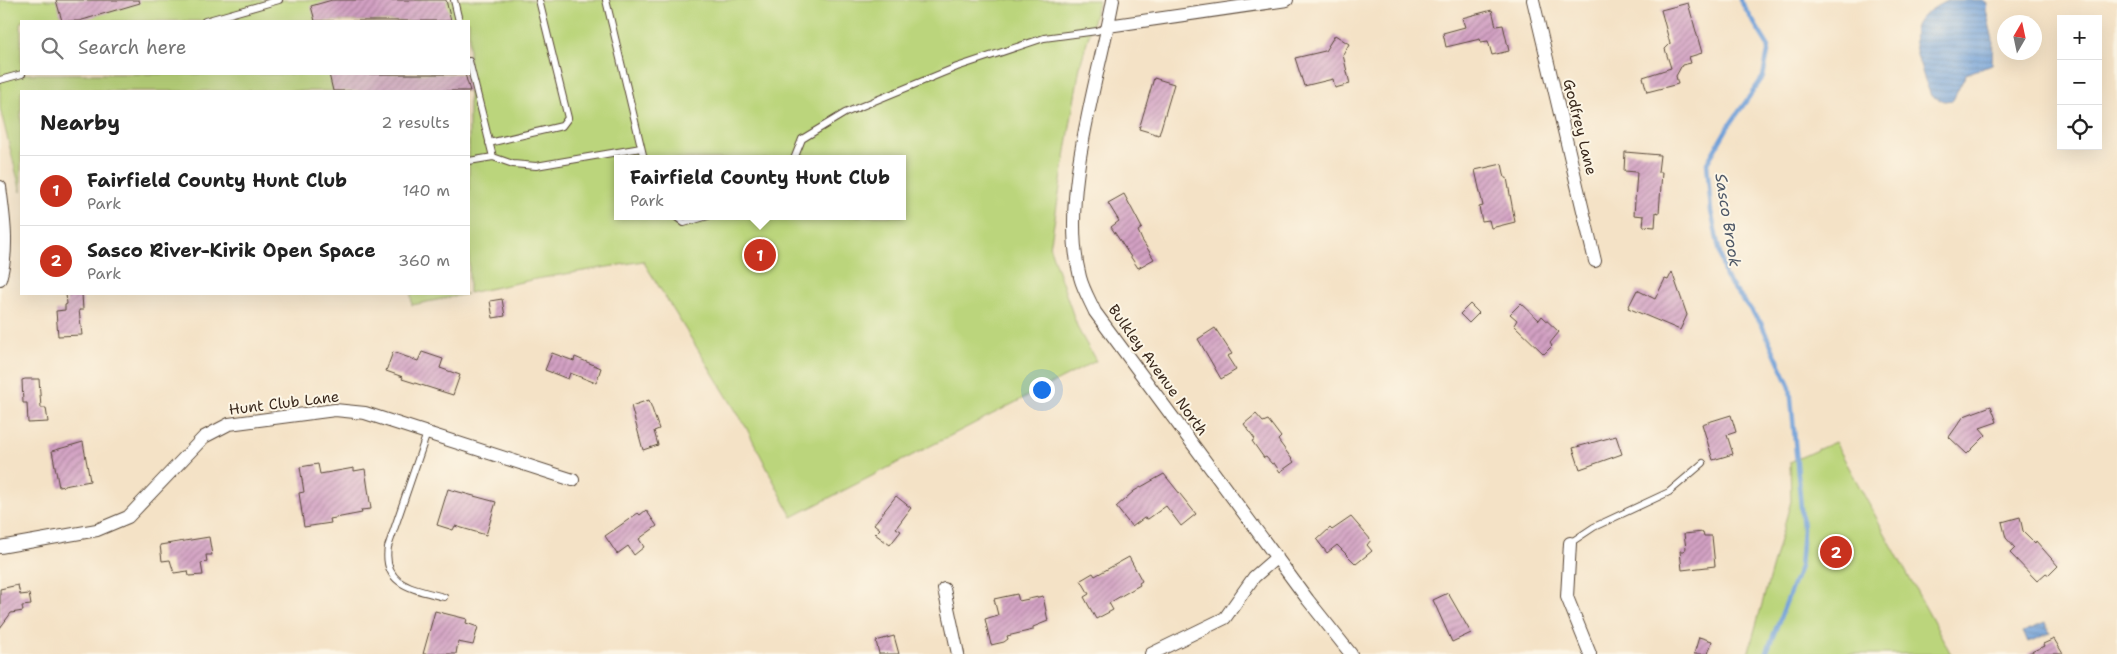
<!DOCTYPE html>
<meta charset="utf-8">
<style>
:root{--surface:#fff;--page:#f2f2f2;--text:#222;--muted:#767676;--line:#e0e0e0;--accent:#c8321e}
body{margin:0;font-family:"Shantell Sans",sans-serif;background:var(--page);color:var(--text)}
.controls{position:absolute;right:15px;top:15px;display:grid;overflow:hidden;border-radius:0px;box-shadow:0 5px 20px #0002}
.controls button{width:45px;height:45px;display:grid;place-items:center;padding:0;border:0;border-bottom:1px solid var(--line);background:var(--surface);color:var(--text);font:25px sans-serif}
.compass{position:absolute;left:1997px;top:15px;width:45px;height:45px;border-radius:50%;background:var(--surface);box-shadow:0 5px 20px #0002;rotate:9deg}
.you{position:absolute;left:1041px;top:389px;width:18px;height:18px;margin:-12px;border:4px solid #fff;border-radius:50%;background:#1a73e8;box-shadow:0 0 0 8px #1a73e833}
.badge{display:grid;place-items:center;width:32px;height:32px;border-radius:50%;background:var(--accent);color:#fff;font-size:16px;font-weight:700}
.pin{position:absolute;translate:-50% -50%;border:2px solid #fff;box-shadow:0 1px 5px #0006}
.popup{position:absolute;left:614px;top:155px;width:292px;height:65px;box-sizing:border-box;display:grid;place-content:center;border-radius:0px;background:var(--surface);filter:drop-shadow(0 1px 4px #0005);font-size:16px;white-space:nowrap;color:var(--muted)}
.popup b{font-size:19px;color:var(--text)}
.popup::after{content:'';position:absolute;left:50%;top:100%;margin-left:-10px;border:10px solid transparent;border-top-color:var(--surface)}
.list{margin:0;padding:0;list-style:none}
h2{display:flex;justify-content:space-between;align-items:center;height:65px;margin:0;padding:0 20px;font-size:21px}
h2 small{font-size:16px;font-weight:400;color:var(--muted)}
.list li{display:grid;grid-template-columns:32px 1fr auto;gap:15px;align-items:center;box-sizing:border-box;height:70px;padding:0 20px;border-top:1px solid var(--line)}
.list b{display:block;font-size:19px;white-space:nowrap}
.list p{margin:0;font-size:16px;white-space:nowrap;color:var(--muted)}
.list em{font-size:16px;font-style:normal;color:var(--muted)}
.icon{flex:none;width:28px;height:28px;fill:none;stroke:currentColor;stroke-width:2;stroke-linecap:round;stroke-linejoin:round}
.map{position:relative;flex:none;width:2117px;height:654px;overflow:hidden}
.search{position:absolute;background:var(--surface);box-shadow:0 5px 20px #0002;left:20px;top:20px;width:450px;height:55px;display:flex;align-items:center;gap:12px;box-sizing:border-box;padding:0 18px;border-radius:0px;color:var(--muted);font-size:19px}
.panel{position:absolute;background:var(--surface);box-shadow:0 5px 20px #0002;left:20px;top:90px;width:450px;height:205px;border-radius:0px}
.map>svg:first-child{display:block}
</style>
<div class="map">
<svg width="2117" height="654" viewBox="0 0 2117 654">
<defs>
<pattern id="water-rules" width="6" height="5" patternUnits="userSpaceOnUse" patternTransform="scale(1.25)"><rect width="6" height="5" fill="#6e9fd8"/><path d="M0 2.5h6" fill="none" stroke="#5c82af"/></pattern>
<pattern id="building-hatch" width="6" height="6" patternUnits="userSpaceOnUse" patternTransform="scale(1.25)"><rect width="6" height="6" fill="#d2a0c3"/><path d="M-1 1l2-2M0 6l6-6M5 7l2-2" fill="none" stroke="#ac839e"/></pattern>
</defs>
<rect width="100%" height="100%" fill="#fcf5e5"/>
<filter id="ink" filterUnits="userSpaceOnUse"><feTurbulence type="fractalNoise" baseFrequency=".02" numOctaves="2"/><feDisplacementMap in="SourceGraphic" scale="10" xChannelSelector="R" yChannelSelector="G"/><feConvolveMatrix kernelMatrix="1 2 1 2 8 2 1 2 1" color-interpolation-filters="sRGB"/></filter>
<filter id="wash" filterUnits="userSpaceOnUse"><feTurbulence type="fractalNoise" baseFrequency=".0096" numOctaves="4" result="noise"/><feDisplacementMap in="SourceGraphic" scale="20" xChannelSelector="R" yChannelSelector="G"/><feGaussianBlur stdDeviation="1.12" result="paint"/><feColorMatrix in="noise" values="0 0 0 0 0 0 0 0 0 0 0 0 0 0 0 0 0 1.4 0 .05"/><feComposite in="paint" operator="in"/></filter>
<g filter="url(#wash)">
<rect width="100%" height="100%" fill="#f4e2c6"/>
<path fill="#bbd57b" stroke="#7b804c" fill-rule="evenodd" d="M0,0H1099L1080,66L1050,248L1078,329L1096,361L792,517L746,427L643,261L536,279L469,293V91H21V192L0,108ZM21,21H469V74H21ZM618,159H902V216H618Z
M411,294H467L412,305Z
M1835,442L1951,654H1748L1791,501L1790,462Z"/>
<path fill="url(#water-rules)" stroke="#54647b" d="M1948,0H1983L1987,3L1986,10L1993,40L1992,64L1966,74L1953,100L1944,101L1931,96C1925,80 1908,40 1917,24C1923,13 1937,6 1948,0Z
M2045,623L2050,633L2028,642L2023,632Z"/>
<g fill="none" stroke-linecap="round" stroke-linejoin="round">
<path stroke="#6e9fd8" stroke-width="4.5" d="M1740,0L1769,47L1763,77L1728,127L1707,163L1711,211L1725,277L1761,323L1790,387L1803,529L1800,567L1766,654"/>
</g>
<g id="blocks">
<path fill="url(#building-hatch)" d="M56,0H139L140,3L79,21H62Z
M332,0H446L451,21H315L311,6Z
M1688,3L1702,53L1689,57L1691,63L1682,65L1676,76L1678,84L1647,92L1643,77L1671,68L1665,49L1670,44L1661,10Z
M1492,10L1496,26L1503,25L1509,51L1492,55L1488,41L1481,42L1480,39L1446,47L1443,33L1465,27L1462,18Z
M1335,35L1349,44L1343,55L1350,84L1335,88L1333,79L1304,86L1295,58L1325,51Z
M329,74H465L470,91H333Z
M1154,78L1174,84L1159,135L1139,129Z
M1625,152L1660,155L1658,172H1662L1659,213L1656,212L1655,227L1643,226L1644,216L1634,215L1637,172L1624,171Z
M1502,164L1505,178H1507L1515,222L1491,228L1489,220L1482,221L1479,207L1483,206L1475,170Z
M1124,194L1142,228L1138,231L1142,240L1154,259L1138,268L1111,227L1119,221L1108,203Z
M1672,272L1687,315L1680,330L1628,308L1637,290L1655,299L1665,279L1668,280Z
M66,294H82L83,310H79L82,335L58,336L56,311L65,310V305L67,304Z
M502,299L505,316L493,318L490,301Z
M1521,303L1539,320L1542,316L1559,332L1550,343L1552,346L1544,354L1514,325L1517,320L1510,314Z
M1470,304L1479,313L1469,323L1460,314Z
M1215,328L1232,354L1227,356L1236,370L1221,379L1198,339Z
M393,352L418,361L422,352L443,359L440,368L460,375L453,395L402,379L403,377L386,371Z
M552,353L574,361L575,357L601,368L596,383L570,373L568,379L545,370Z
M25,379H39L41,408H46L48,422L28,423L27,403H23L22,380Z
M649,400L659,429L654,431L658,445L643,450L631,406Z
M1991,406L1997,422L1980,428L1986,435L1967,454L1949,437L1964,416Z
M1256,414L1263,422L1268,420L1281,437L1278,440L1294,462L1280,472L1274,463L1272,464L1266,457L1264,458L1252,441L1255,439L1244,424Z
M1731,415L1736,432L1727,435L1733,454L1713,460L1702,424Z
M1616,436L1622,454L1580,469L1573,448Z
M83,442L90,481L59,487L52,451Z
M318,464L320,474L354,468V471L365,469L371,509L361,510L362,513L330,519L331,523L304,527L299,493L304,492L300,467Z
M1164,474L1196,514L1181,526L1166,506L1148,519L1144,518L1132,527L1116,507L1134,491Z
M448,489L496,502L486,535L455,526L453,530L437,525Z
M896,496L911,508L896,528L901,531L890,545L875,534L880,529L874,524Z
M646,510L657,526L639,539L644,547L634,555L628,546L617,554L605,536L638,513L640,515Z
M1351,517L1371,540L1367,545L1372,551L1356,564L1337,545L1327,553L1317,540L1330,528L1332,530Z
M2020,517L2023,531L2035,543L2036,541L2058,566L2049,575L2046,573L2037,581L2010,553L2015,548L2006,538L2002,522Z
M1703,532L1704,536H1712L1715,566L1682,570L1680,551H1684L1686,548L1684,534Z
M209,537L212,555H206L207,562L201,563L203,575L189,576L188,571L174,573L170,560L162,561L160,545Z
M1129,557L1142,581L1139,583L1140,585L1109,603L1113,610L1096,619L1084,597L1089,594L1081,580L1093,573L1095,576Z
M18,585L20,595L29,594L31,605L22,606L23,611L11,613L0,628V589Z
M1448,593L1471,633L1452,642L1433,600Z
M1017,594L1019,601L1043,596L1048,621L1033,627V630L1007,636L1008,639L1004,642L991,645L985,619L998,615L994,599Z
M435,611L467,619L466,623L478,627L473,645L458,642L456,654H423Z
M894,636L899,654H879L876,641Z
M1699,637L1712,641L1708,654H1694Z
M2054,639L2063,654H2027L2044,646L2043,644Z"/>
</g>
</g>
<g filter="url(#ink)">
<use href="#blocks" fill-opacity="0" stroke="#574637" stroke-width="1"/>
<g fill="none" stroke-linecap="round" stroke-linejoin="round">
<g stroke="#574637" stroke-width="8">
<path id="service" d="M454,0L459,21
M606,0L644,159
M205,21L279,0
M469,61L493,157
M0,80L22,74
M489,143L562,126L568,118L539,0
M794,159L802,139L845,113L957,67L1044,38L1097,31L1107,27
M469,161L493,157L513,164L536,166L641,148
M675,216L684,223L708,216
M427,433L388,547C382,586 414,589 444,597
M1570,543L1594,527L1669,492L1703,463"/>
</g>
<g stroke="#574637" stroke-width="14">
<path id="minor" d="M1113,0C1098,82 1059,197 1080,277C1083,289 1090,301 1095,312L1308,600L1351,654
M1533,0L1595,261
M1108,26L1287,0
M0,187C4,218 9,249 0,279
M1570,543L1567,597L1590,654
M0,547L97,530L128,517L204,437L229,424L335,410L365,413L573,480
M944,589L958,654
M1151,654L1225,618L1254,577L1277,557"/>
</g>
<use href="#service" stroke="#fff" stroke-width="6"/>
<use href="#minor" stroke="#fff" stroke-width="12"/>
</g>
</g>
<g text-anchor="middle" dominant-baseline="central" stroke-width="4" stroke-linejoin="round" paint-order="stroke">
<g font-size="15" fill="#3b2a1e" stroke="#fcf5e5">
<text transform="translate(1580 127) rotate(76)">Godfrey Lane</text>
<text transform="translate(1158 370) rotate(54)">Bulkley Avenue North</text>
<text transform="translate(284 403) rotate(-7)">Hunt Club Lane</text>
</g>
<g font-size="16" font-style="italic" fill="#4f5968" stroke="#fcf5e5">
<text transform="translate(1728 220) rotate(81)">Sasco Brook</text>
</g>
</g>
</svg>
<div class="controls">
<button>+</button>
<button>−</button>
<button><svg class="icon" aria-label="locate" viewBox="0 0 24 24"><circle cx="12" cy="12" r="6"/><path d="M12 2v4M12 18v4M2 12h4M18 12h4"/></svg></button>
</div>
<svg class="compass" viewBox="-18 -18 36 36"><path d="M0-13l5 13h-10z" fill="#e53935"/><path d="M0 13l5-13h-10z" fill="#767676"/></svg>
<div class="you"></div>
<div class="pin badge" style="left:760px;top:255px">1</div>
<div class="popup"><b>Fairfield County Hunt Club</b>Park</div>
<div class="pin badge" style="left:1836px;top:552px">2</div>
<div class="search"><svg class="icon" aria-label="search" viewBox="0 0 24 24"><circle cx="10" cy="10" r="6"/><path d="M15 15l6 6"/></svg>Search here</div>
<section class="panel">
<h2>Nearby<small>2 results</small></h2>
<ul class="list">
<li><span class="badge">1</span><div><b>Fairfield County Hunt Club</b><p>Park</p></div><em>140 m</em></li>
<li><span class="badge">2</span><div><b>Sasco River-Kirik Open Space</b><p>Park</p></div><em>360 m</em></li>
</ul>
</section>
</div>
